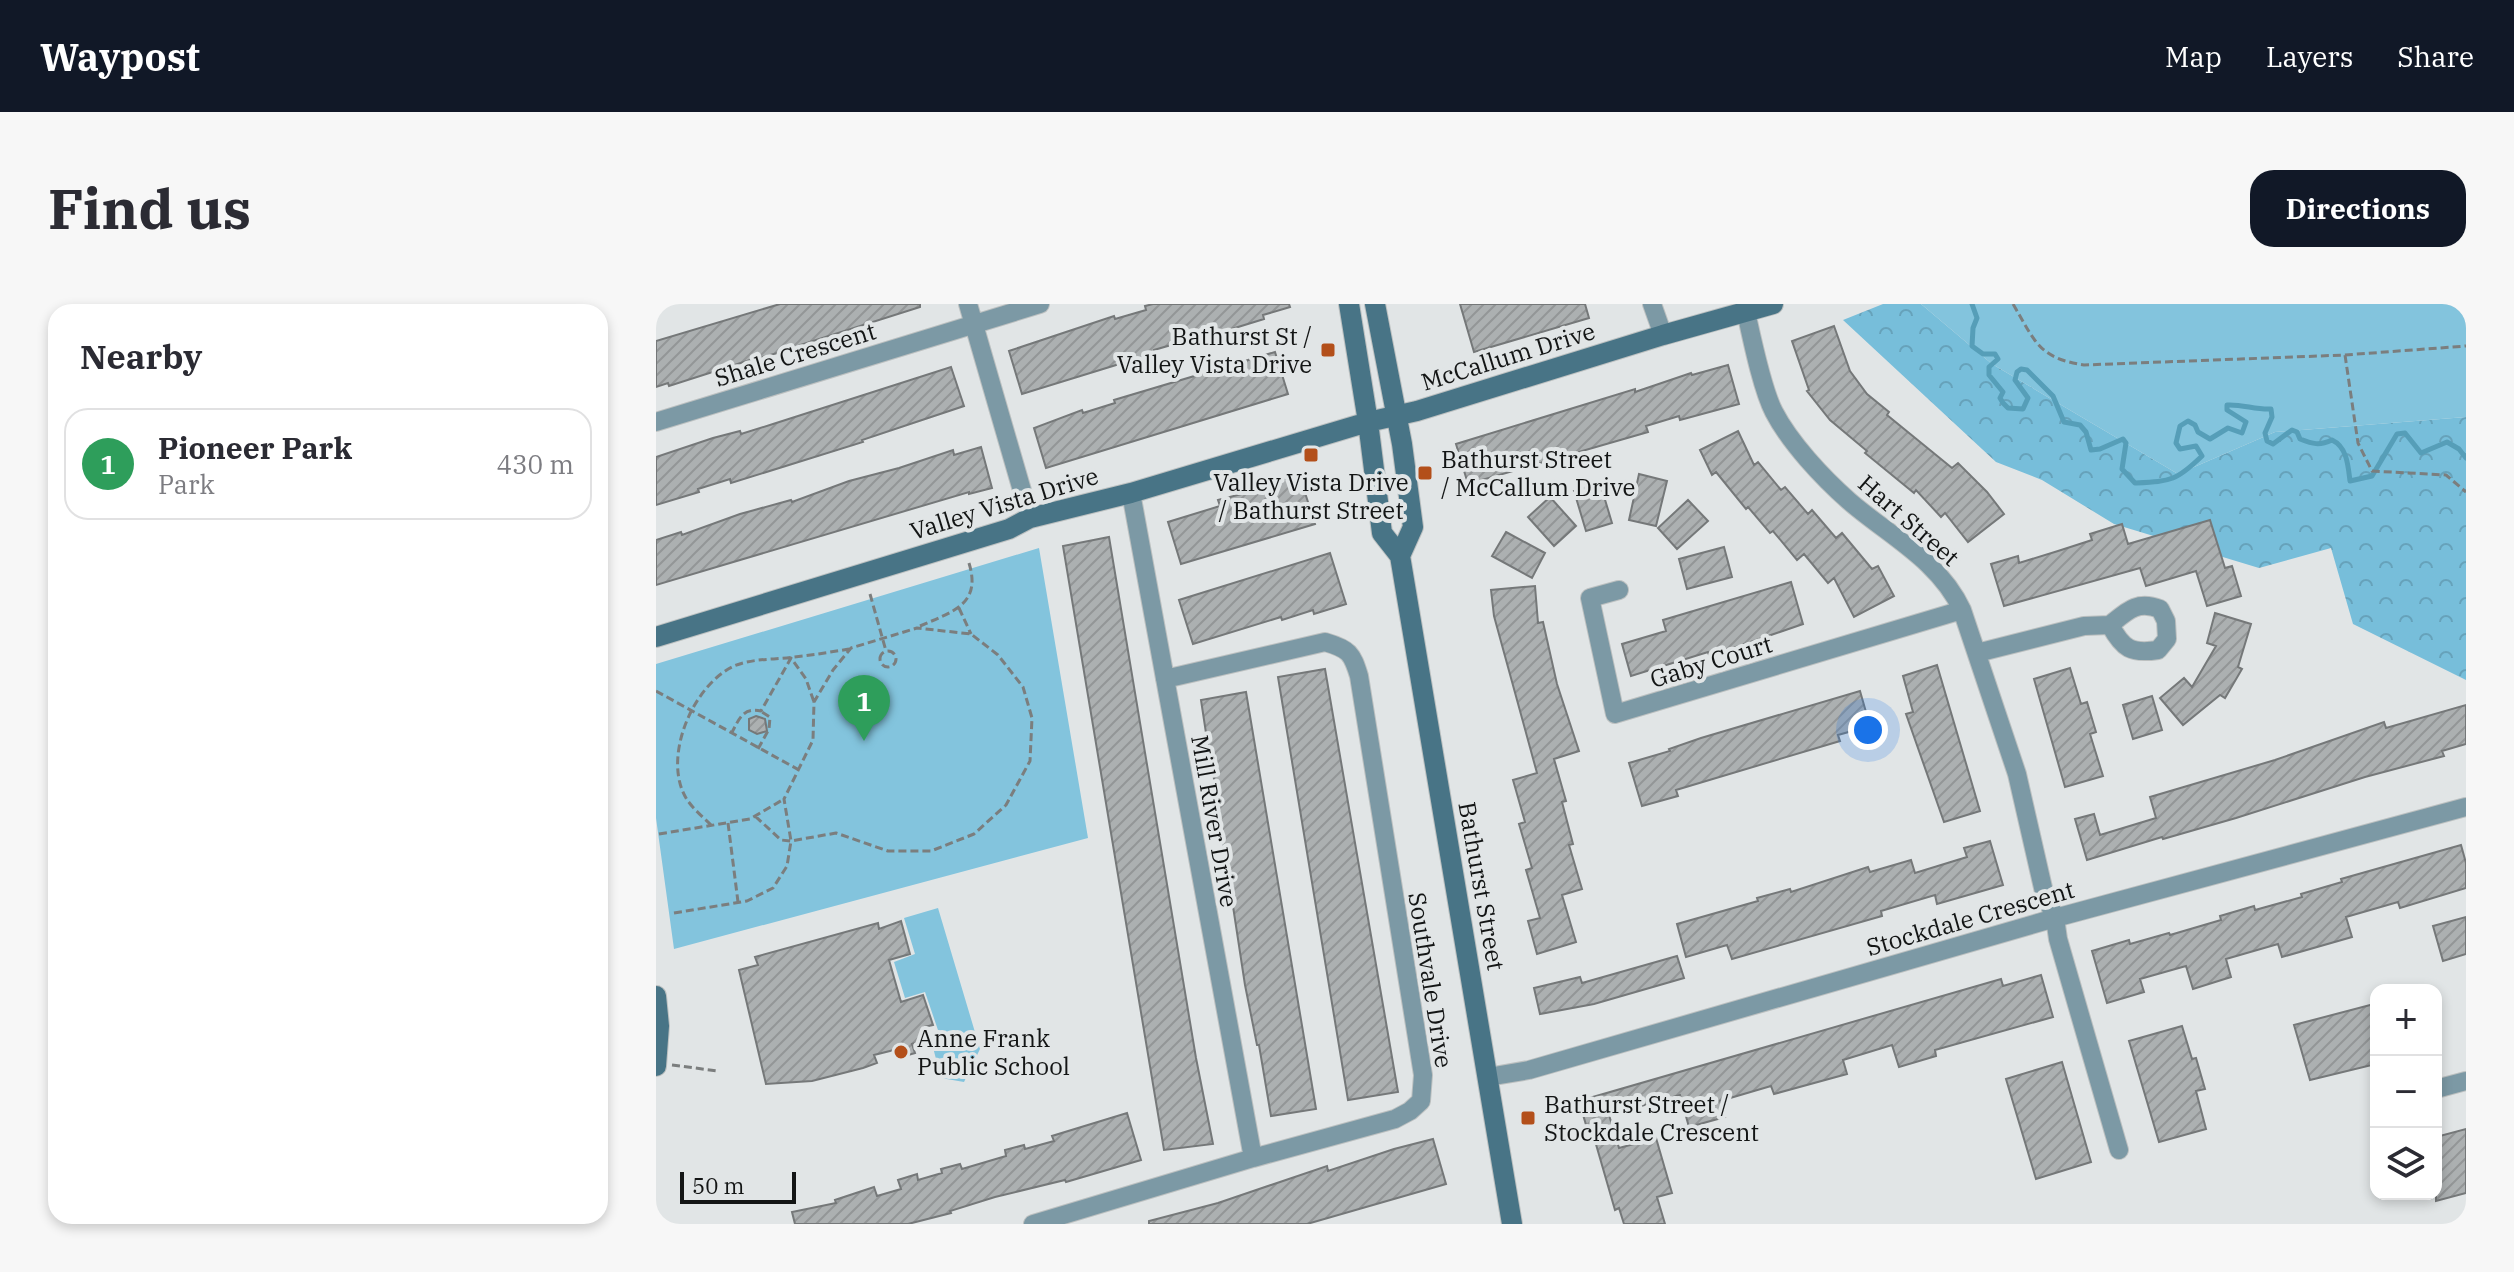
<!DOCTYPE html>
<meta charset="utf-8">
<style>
:root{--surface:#fff;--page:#f7f7f7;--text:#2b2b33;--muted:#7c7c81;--line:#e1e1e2;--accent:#111827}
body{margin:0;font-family:"IBM Plex Serif",serif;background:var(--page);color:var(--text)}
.controls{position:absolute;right:24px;bottom:24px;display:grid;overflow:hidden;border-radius:16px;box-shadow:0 4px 12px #0003}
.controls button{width:72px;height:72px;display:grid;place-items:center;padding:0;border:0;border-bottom:2px solid var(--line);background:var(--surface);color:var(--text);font:40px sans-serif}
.scale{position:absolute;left:24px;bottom:20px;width:116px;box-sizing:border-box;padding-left:8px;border:4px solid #131515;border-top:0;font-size:22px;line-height:28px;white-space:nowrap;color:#131515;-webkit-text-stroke:6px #e1e5e6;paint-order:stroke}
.you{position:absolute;left:1212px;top:426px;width:28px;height:28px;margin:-20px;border:6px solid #fff;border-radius:50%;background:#1a73e8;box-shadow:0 0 0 12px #1a73e833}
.badge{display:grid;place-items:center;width:52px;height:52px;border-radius:50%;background:var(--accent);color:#fff;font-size:26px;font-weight:700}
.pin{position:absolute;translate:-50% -66px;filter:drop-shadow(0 2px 4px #0008)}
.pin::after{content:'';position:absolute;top:42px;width:28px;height:24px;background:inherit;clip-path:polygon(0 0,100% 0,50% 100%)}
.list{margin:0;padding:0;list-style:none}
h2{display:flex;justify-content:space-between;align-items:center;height:104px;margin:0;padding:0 32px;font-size:34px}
h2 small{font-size:26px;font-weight:400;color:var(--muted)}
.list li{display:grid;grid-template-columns:52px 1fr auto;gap:24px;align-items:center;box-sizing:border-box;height:112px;margin:0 16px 16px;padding:0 16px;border:2px solid var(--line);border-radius:24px}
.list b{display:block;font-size:30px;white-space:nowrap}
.list p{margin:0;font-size:26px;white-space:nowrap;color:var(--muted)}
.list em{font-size:26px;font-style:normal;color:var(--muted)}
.icon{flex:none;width:44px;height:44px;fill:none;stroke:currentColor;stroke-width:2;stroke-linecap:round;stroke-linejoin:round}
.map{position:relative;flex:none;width:1810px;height:920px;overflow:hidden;border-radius:24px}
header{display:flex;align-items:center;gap:48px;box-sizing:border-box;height:112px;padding:0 40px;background:var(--accent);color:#fff}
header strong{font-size:38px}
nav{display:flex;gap:44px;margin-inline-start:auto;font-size:28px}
.intro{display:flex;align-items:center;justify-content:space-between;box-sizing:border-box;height:192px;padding:0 48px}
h1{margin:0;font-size:56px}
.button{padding:20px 36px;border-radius:24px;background:var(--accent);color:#fff;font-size:28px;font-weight:700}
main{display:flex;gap:48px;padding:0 48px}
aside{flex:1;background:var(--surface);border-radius:24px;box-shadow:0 4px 12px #0003}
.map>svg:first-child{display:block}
</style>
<header>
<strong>Waypost</strong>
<nav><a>Map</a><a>Layers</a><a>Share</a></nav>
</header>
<div class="intro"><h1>Find us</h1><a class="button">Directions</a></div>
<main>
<aside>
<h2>Nearby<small></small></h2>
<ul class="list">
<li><span class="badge" style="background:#2e9e5b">1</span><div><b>Pioneer Park</b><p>Park</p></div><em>430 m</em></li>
</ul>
</aside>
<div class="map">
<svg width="1810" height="920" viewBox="0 0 1810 920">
<defs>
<pattern id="forest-crowns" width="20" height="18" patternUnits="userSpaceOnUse" patternTransform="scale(2)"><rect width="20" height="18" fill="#77beda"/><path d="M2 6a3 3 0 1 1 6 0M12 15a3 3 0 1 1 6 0" fill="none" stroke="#66a2ba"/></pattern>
<pattern id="building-hatch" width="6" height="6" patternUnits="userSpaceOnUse" patternTransform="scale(2)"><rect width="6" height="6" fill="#acb0b1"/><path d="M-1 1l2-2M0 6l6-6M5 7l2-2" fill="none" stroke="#939697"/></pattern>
</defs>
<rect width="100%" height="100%" fill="#e1e5e6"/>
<path fill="url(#forest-crowns)" d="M1227,0H1265L1336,60L1522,170L1619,128L1810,113V376L1697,320L1675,244L1603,264L1458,220L1386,176L1340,158L1187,16Z"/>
<path fill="#83c4dd" d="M1265,0H1810V113L1619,128L1522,170L1336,60Z
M383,244L432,534L18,645L0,514V360Z
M282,604L324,745L308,778L285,774L274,732L283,729L269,688L249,694L238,658L259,650L248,614Z"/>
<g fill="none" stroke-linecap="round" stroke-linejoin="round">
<path stroke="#569eb8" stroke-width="5" d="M1316,0L1321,14L1317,24L1316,42L1327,50H1339L1342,55L1333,63V71L1347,88L1344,94L1347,99L1352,104L1367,105L1372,94L1359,76L1361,68L1365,65L1371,66L1397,92L1408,118L1424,121L1430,128L1435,146L1444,145L1467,135L1470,139L1466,165L1479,179C1516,177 1520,177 1546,152L1540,142L1524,145L1520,139L1524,122L1532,117L1539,121L1542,128L1554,135L1572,124L1586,129L1590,118L1571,106V101C1586,100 1600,106 1615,105L1616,113L1609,129L1611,137L1617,140L1636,126L1641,128L1644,135C1657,140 1663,142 1676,136C1691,143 1692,161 1694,177L1716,172L1741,130L1749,129L1765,149L1791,138L1803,145L1810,154"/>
</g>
<path fill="url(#building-hatch)" stroke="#757879" stroke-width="2" d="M124,0H264V3L144,41L145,43L94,56L13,82L12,79L0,83V37Z
M497,0H633L634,3L607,11L608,15L530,39L529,37L498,46L499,49L366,90L353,47L458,12L459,15L490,6L489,2Z
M804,0H929L933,14L818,48Z
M1178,22L1194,67L1211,90L1233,108L1231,111L1296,164L1302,159L1331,188L1348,210L1312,238L1289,209L1285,213L1260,186L1258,189L1209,149L1211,147L1174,116L1151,87L1153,86L1136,37Z
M619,48L632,90L390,164L378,124L426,106L427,109L459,99L458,96Z
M1072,61L1083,100L1024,116L1023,112L990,122L992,128L812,180L800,140L979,85V88L1035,69L1036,71Z
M295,63L308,102L206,136L207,138L75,179L74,175L42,185L43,188L0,201V153L57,134L84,127L85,130L117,120Z
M1082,127L1098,161L1102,158L1125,186L1129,183L1152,210L1156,206L1180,234L1186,229L1216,265L1222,262L1238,292L1198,313L1178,274L1172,279L1148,250L1141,256L1117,227L1114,229L1092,203L1090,205L1060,168L1056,171L1044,146Z
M325,143L336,184L313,190V188L0,281V236L25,228L26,231L84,210L135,196L136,198L193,177L243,164L297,146L298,151Z
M643,170L659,220L525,260L512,218L564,202L562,196L617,182L616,179Z
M983,170L1011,177L1000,222L973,216Z
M944,179L956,219L930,227L918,187Z
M894,193L920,222L898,242L872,213Z
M1032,196L1052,217L1021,245L1002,224Z
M1554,216L1569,264L1576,262L1585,292L1551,302L1540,267L1490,282L1484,264L1348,302L1335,260L1362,252L1363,259L1402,247L1436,236L1434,230L1466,220L1472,240Z
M850,228L889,249L876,274L836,252Z
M453,233L540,754L557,840L508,846L407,242Z
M1068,243L1076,273L1031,285L1023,255Z
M674,249L690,300L658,310L657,306L626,316L625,313L537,340L523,296Z
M1135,278L1147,320L1080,343L1053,351L1052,348L975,372L966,340L1010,327L1007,316Z
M879,282L882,319L887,318L901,380L923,447L898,455L910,497L906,498L917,540L913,541L926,585L906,591L920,638L881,650L872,617L884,614L870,566L876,564L863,520L869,518L857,476L881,469L838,312L835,286Z
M1559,309L1595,320L1582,363L1586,365L1569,394L1564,391L1527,421L1504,394L1528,374L1536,383L1560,342L1551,339Z
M1281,361L1324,507L1288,518L1250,410L1257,408L1247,372Z
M1414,364L1425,400L1431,398L1440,428L1434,430L1447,472L1409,483L1378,375Z
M669,365L742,788L692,796L622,373Z
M1204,387L1214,422L1182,431L1184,437L1020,486L1022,492L986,502L973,459L1014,447L1013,445L1045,434Z
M590,388L660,805L615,812L603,741H601L589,681L566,530H563L557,501L564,500L555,462L545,396Z
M1496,392L1506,426L1477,435L1467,401Z
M1810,401V440L1786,447L1788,452L1709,473L1580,514L1507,535L1506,533L1431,556L1419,515L1438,510L1444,531L1500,514L1494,493L1619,456L1728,418L1730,424Z
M100,412L109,415L111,427L101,430L93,426V415Z
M1334,537L1347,581L1281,600L1279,591L1225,607L1226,612L1076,655L1071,641L1030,653L1021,620L1102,597L1101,594L1134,585L1135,588L1212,563L1214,568L1255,556L1259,569L1311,553L1308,544Z
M1805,541L1810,559V584L1744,604L1742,598L1690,613L1696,633L1626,653L1622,640L1570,655L1575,673L1537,685L1530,662L1484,675L1488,688L1451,699L1436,647L1473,636L1474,640L1513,629L1514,631L1565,616L1564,612L1598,602L1599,606L1646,593L1645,590L1686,578L1685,575Z
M1810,613V650L1787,657L1777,622Z
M245,617L254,650L233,656L245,698L267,691L277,721L268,723L273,735L256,740L259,749L245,753L242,745L218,751L221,759L207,764L156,777L110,780L83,666L102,661L99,653L222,619L223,625Z
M1021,652L1028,674L938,700L884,710L878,684L924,673L926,679Z
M1385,671L1397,713L1279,746L1280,752L1243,763L1236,741L1187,756L1191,770L1118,790L1115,782L1064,797L1069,813L1033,823L1024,791L953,811L963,844L1000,834L1016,889L1001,893L1009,920H968L963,904L959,906L937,830L933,831L923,797L1345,675L1347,682Z
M1718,700L1720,708V760L1654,776L1638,721Z
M1526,722L1536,755L1540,754L1549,785L1540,787L1550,825L1503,838L1473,737Z
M1406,758L1435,858L1380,875L1350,775Z
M471,809L485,856L410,878L409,876L339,893L294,907L295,909L252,920H139L136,908L180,899L179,896L218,883L221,892L245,885L242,876L261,870L262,876L286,869L285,865L304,860L306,865L350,852L349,846L368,841L369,845L398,837L396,832Z
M1810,825V889L1780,897V833Z
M777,835L790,880L651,920H493V917L562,899L671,862L672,867L738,845Z"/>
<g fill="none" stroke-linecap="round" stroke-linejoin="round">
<g stroke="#bcc0c0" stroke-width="20">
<path id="street" d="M312,0L374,214
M996,0L1007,31
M1090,8C1096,35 1106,85 1118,108C1134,139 1167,174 1193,197C1232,231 1283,256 1306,306L1361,470L1388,588L1399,614L1402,635L1463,846
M0,118L384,0
M475,189L597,854
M963,286L934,294L959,410L1306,306
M1321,349L1428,322L1454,321C1467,345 1475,350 1502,346L1511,335L1510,317L1504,305C1481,296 1471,307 1454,321
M832,773L873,766L1399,614L1810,503
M1780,785L1810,777
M377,920L597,854L739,815L754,807L765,797L767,771L703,372C696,349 693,345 669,338L509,375"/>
</g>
<g stroke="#bcc0c0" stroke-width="22">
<path id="secondary" d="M693,0L712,118L726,229L744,252L856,920
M719,0L746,140L757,223L744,252
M0,333L353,225L374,214L475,189L712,118L761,107L1007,31L1117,0
M0,692L3,722L0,762"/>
</g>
<path stroke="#7b7e7e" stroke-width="3" stroke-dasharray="8 4" stroke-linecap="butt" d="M1357,0C1379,37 1382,54 1428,61L1689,51L1810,42
M1689,51L1702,139L1716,167L1790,171L1810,188
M214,290L230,347
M303,304L315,330
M264,322C298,307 327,300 312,256
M224 355a8 8 0 1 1 16 0a8 8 0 1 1-16 0Z
M0,387L143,466
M75,430C83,416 86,403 105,407L135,354L150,375L158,398
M102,445L113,425L114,413L106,408
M72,519L82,598
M55,521C47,513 36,504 30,494C6,453 37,381 78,362C97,354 118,356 138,353C157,351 175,348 193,345
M3,530L94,515L128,495
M18,609L91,597L117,584L131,562L135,537L128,495L157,436L158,398L177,366L195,344L261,324L315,330L342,351L367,383L376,414L374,457L350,501L318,530L275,547H232L180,529L135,537L125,536L99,512
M16,761L62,767"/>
<use href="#street" stroke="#7c99a5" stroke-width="18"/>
<use href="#secondary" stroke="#487486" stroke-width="20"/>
</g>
<g fill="#b34f1a" stroke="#e1e5e6" stroke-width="3">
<rect x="664" y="38" width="16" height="16" rx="4"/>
<rect x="647" y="143" width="16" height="16" rx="4"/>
<rect x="761" y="161" width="16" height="16" rx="4"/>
<circle cx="245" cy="748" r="8"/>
<rect x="864" y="806" width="16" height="16" rx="4"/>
</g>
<g text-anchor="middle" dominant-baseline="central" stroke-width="8" stroke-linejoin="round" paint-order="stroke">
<g font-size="24" fill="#131515" stroke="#e1e5e6" text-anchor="start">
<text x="656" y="32" text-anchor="end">Bathurst St /<tspan x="656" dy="28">Valley Vista Drive</tspan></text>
<text x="785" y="155">Bathurst Street<tspan x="785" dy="28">/ McCallum Drive</tspan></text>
<text x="655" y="178" text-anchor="middle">Valley Vista Drive<tspan x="655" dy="28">/ Bathurst Street</tspan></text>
<text x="261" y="734">Anne Frank<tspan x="261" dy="28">Public School</tspan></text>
<text x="888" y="800">Bathurst Street /<tspan x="888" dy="28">Stockdale Crescent</tspan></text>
</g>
<g font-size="24" fill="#131515" stroke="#e1e5e6">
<text transform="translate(139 50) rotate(-17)">Shale Crescent</text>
<text transform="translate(852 52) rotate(-17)">McCallum Drive</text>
<text transform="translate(348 199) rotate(-17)">Valley Vista Drive</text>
<text transform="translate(1253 216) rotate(41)">Hart Street</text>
<text transform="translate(1055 357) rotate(-17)">Gaby Court</text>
<text transform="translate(559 517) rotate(80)">Mill River Drive</text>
<text transform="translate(826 582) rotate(80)">Bathurst Street</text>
<text transform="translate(1314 614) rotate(-16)">Stockdale Crescent</text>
<text transform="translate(775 676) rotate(81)">Southvale Drive</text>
</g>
</g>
</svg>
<div class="controls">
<button>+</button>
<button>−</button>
<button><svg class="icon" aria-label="layers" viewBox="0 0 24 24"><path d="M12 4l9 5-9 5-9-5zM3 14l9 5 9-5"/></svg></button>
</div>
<div class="scale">50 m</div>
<div class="you"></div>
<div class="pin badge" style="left:208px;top:437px;background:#2e9e5b">1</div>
</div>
</main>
